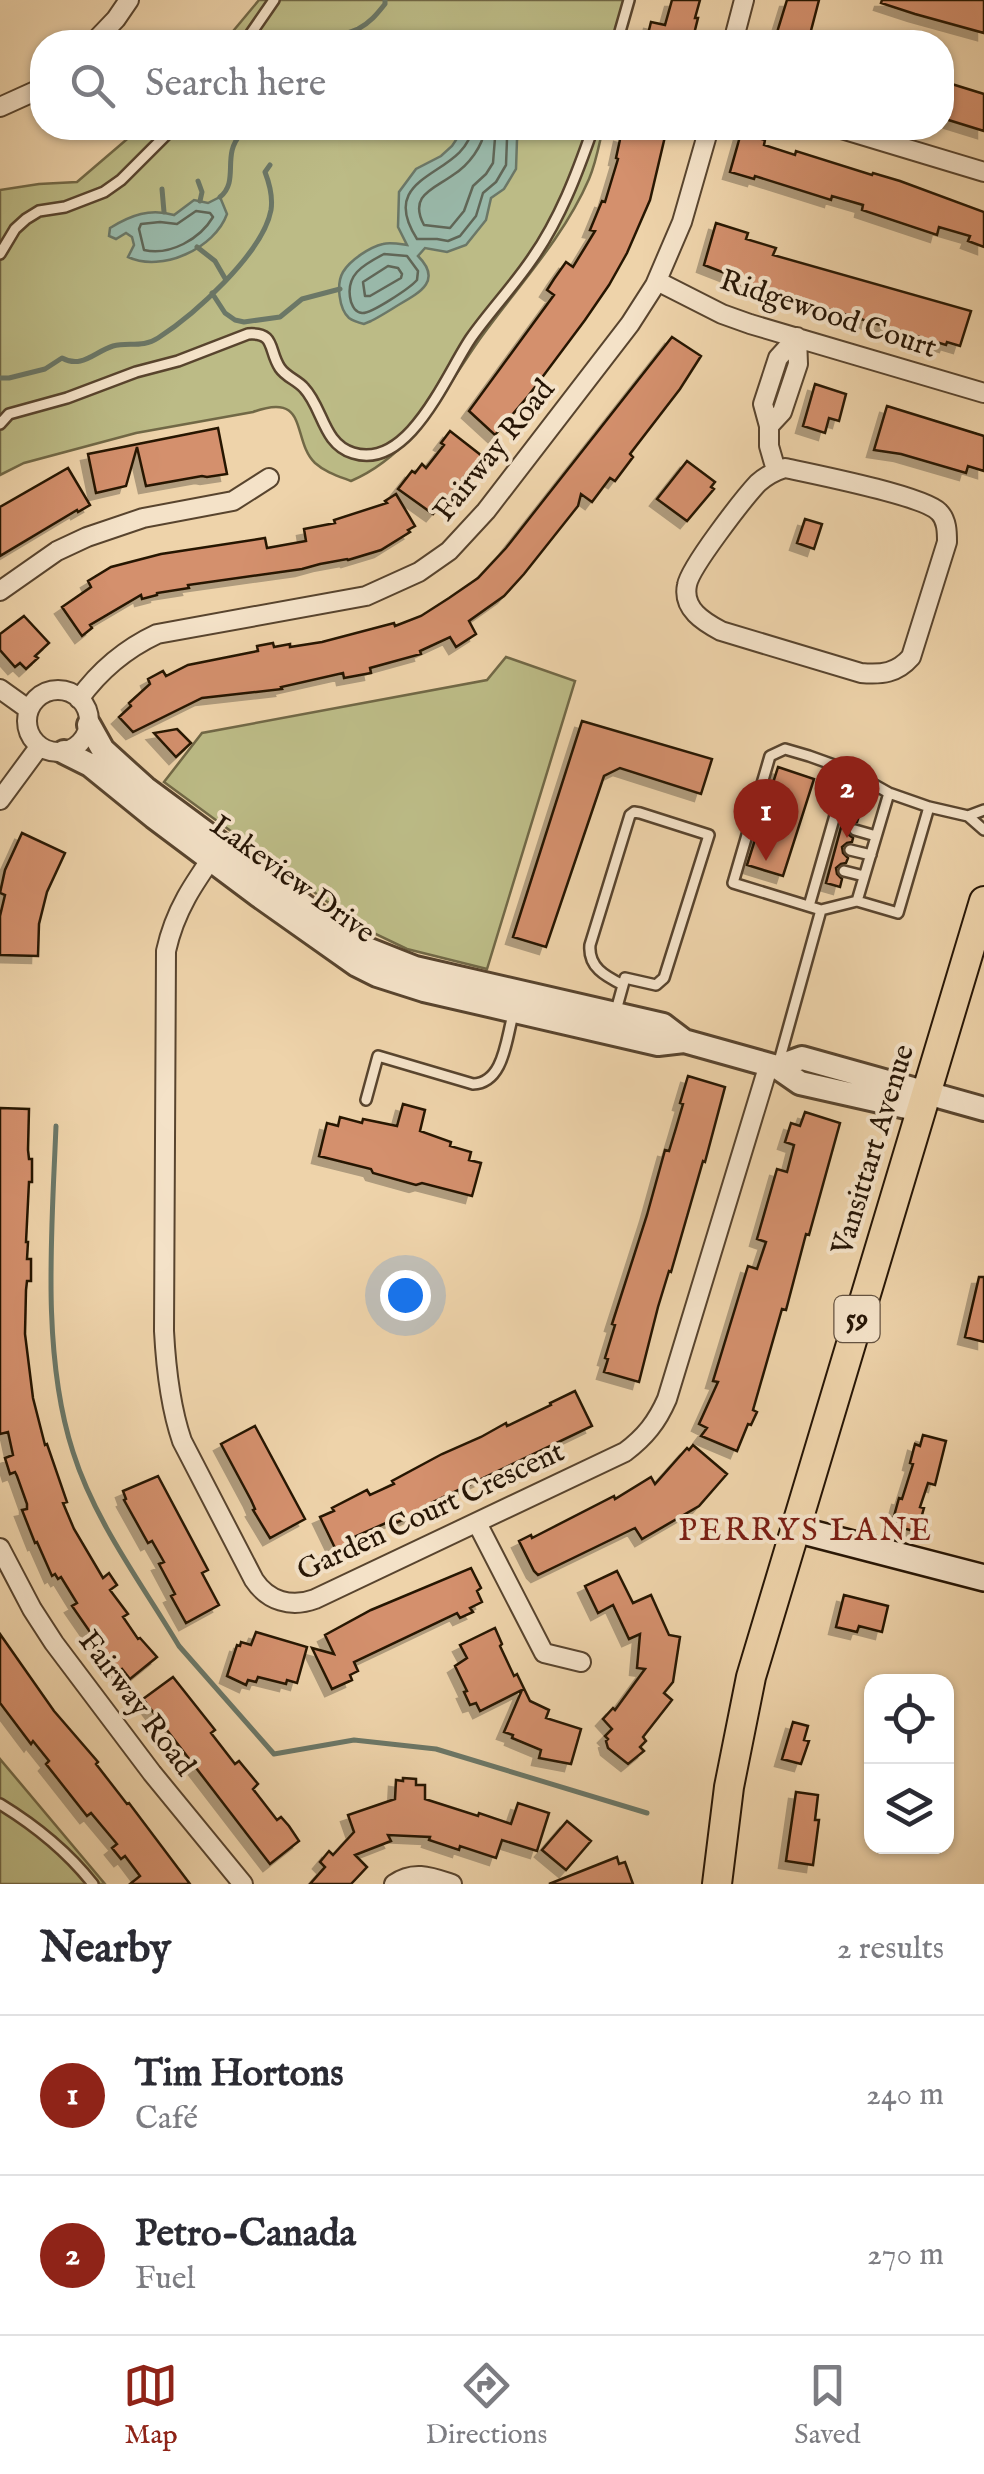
<!DOCTYPE html>
<meta charset="utf-8">
<style>
:root{--surface:#fff;--page:#f7f7f7;--text:#2b2b33;--muted:#7c7c81;--line:#e1e1e2;--accent:#8f2418}
body{margin:0;font-family:"IM FELL English",serif;background:var(--page);color:var(--text)}
.controls{position:absolute;right:30px;bottom:30px;display:grid;overflow:hidden;border-radius:20px;box-shadow:0 2px 8px #0004}
.controls button{width:90px;height:90px;display:grid;place-items:center;padding:0;border:0;border-bottom:2px solid var(--line);background:var(--surface);color:var(--text);font:50px sans-serif}
.you{position:absolute;left:405px;top:1295px;width:35px;height:35px;margin:-25px;border:8px solid #fff;border-radius:50%;background:#1a73e8;box-shadow:0 0 0 15px #1a73e833}
.badge{display:grid;place-items:center;width:65px;height:65px;border-radius:50%;background:var(--accent);color:#fff;font-size:32px;font-weight:700}
.pin{position:absolute;translate:-50% -82px;filter:drop-shadow(0 2px 5px #0008)}
.pin::after{content:'';position:absolute;top:52px;width:35px;height:30px;background:inherit;clip-path:polygon(0 0,100% 0,50% 100%)}
.list{margin:0;padding:0;list-style:none}
h2{display:flex;justify-content:space-between;align-items:center;height:130px;margin:0;padding:0 40px;font-size:42px}
h2 small{font-size:32px;font-weight:400;color:var(--muted)}
.list li{display:grid;grid-template-columns:65px 1fr auto;gap:30px;align-items:center;box-sizing:border-box;height:160px;padding:0 40px;border-top:2px solid var(--line)}
.list b{display:block;font-size:38px;white-space:nowrap}
.list p{margin:0;font-size:32px;white-space:nowrap;color:var(--muted)}
.list em{font-size:32px;font-style:normal;color:var(--muted)}
.icon{flex:none;width:55px;height:55px;fill:none;stroke:currentColor;stroke-width:2;stroke-linecap:round;stroke-linejoin:round}
.map{position:relative;flex:none;width:984px;height:1884px;overflow:hidden}
.search{position:absolute;background:var(--surface);box-shadow:0 2px 8px #0004;left:30px;right:30px;top:30px;height:110px;display:flex;align-items:center;gap:25px;box-sizing:border-box;padding:0 35px;border-radius:40px;color:var(--muted);font-size:38px}
.sheet{height:450px;background:var(--surface)}
nav{display:flex;justify-content:space-around;align-items:center;box-sizing:border-box;height:140px;border-top:2px solid var(--line);background:var(--surface);font-size:28px;color:var(--muted)}
nav a{display:grid;justify-items:center;gap:5px}
nav .on{color:var(--accent)}
.map>svg:first-child{display:block}
</style>
<div class="map">
<svg width="984" height="1884" viewBox="0 0 984 1884">
<defs>
<filter id="shadow"><feDropShadow dx="-7" dy="7" stdDeviation="0" flood-color="#0004"/></filter>
</defs>
<rect width="100%" height="100%" fill="#eed3aa"/>
<filter id="stains"><feTurbulence type="fractalNoise" baseFrequency=".002" numOctaves="4"/><feColorMatrix values="0 0 0 0 .2 0 0 0 0 .09 0 0 0 0 .02 0 0 0 .5 -.17"/></filter>
<radialGradient id="worn" r=".72"><stop offset=".6" stop-color="#630" stop-opacity="0"/><stop offset="1" stop-color="#630" stop-opacity=".3"/></radialGradient>
<path fill="#bcbb86" stroke="#716846" stroke-width="2.5" d="M259,0H633L623,42H224Z
M140,128H603C599,145 596,163 589,179C564,237 519,285 482,336C443,390 416,453 351,481C338,476 325,472 315,463C291,440 310,391 253,412L136,433L24,463L0,475V190L39,184L77,182Z
M506,657L575,681L487,969L407,949L363,928L164,782L202,733L487,680Z
M0,1759L105,1884H0Z"/>
<path fill="#99b8a9" stroke="#6b7767" stroke-width="2.5" d="M464,128H525L517,140L516,169L504,189L491,198L486,220L466,245L447,252L425,248L418,256C442,280 421,292 400,304C390,310 381,316 371,321L364,324C360,323 353,321 349,318C339,309 336,284 343,272C350,260 370,247 383,244C390,242 400,244 407,245L398,227L399,192L416,169L441,156L452,146Z
M220,197L227,214C215,248 162,273 128,257L134,245L132,237L126,233L116,239L109,236L110,228C131,215 150,208 174,215L194,200L208,203Z"/>
<g fill="none" stroke-linecap="round" stroke-linejoin="round">
<path stroke="#606657" stroke-width="2.5" d="M472,128C466,177 374,172 417,239H437L448,241L460,236L476,216L483,193L496,182L506,165L507,139L513,128
M485,128C483,146 469,165 453,175C434,189 408,195 424,225L450,228L464,211L473,186L486,174L493,163L495,138L499,128
M196,211L210,213L213,217C200,239 170,256 144,250L139,229L141,224L160,222L177,224Z
M384,254L407,256L418,271L417,280C410,288 371,314 362,313C355,312 353,307 351,302C344,275 363,265 384,254Z
M388,266L398,268L402,274L401,278L370,296H365L363,282Z"/>
<path stroke="#6b7767" stroke-width="5" d="M324,42C335,36 346,34 358,29C370,23 377,14 385,4V0
M198,181L202,192L200,201
M162,189L164,212
M220,197C240,181 221,155 241,134
M197,247L215,261L226,280
M212,293L225,313L235,320L244,322L280,317L302,299L340,289
M0,378H9L45,369L62,358C82,369 94,352 113,346C128,342 143,348 158,338C194,315 263,253 271,210C273,197 270,185 265,172L270,165
M56,1126C52,1228 41,1354 73,1452C95,1522 142,1584 179,1646L274,1754L354,1740L436,1749L647,1813"/>
</g>
<path fill="#d4906d" stroke="#261505" stroke-width="2.5" filter="url(#shadow)" d="M672,0H700L695,18H698L692,42H646L651,22L665,25Z
M787,0H819L808,42H785L775,39Z
M882,0H984V33L915,14L881,3Z
M942,81L984,94V131L942,118Z
M631,128H667L650,200L627,253L609,285L585,320L529,395L495,435L469,411L554,295L547,290L554,279L566,262L573,267L595,231L590,230L602,201L605,202L618,159L616,158L621,135L628,137Z
M741,133L765,140L764,145L795,155L796,151L872,175L873,173L900,181L984,212V247L968,241L970,236L939,227L937,235L862,210L863,205L832,196L831,200L755,176L754,179L730,172Z
M716,223L748,233L746,239L776,248L773,255L971,311L960,346L947,342L946,345L775,293L776,291L734,279L735,277L704,265Z
M672,337L701,356L680,389L630,454L633,457L615,481L610,478L592,502L581,494L578,506L524,574L504,596L469,621L476,634L456,647L450,637L420,651L421,654L370,668L371,673L344,678L343,673L281,687L282,689L202,698L133,732L119,717L131,706L129,703L150,684L148,679L163,671L166,676L188,665L258,651L257,646L273,643L274,647L290,644V647L322,642L394,623L395,626L421,616L449,598L478,578L506,548Z
M815,384L846,394L839,421L829,418L825,433L803,426Z
M887,406L984,436V471L968,466L966,473L901,454L874,450Z
M218,428L227,474L207,477L202,476L146,486L137,447L126,486L96,493L88,454Z
M450,431L482,456L433,514L398,489L412,471L415,473L422,464L426,468L444,445L441,443Z
M687,461L715,482L711,487L714,489L687,521L657,499Z
M68,468L90,505L78,512L77,510L0,556V507Z
M396,494L415,526L408,530L410,532L381,550L348,560L347,559L320,564L302,569L188,585L189,588L157,593V595L142,599L141,595L90,625L92,628L82,636L62,607L91,587L88,581L111,567L161,554L265,538L267,548L306,541L304,529L335,523L334,520L387,503L385,501Z
M805,519L822,524L814,549L797,543Z
M24,616L49,643L35,656L38,658L26,669L20,663L15,667L0,650V634Z
M582,721L712,759L701,794L620,768L604,776L546,947L513,937Z
M177,729L191,743L176,757L154,733Z
M778,767L814,779L783,876L747,865Z
M846,809L860,813L857,822L850,824L847,829L849,835L853,838L852,842L847,843L842,847L843,853L848,858L846,863L841,864L836,868L837,874L842,879L840,887L826,883Z
M22,833L65,853L47,892L39,924L38,956L0,955V916L5,895L0,893L5,870Z
M688,1076L725,1087L705,1162L703,1161L671,1272L669,1271L658,1307L639,1382L604,1372L608,1359L605,1358L615,1325L612,1324L647,1215L665,1150L669,1151L676,1128L683,1104L680,1103Z
M403,1104L425,1110L420,1131L451,1142L450,1146L471,1152L469,1160L481,1163L472,1196L422,1183L416,1185L373,1173L371,1169L319,1156L327,1123L338,1126L340,1117L362,1123L363,1119L397,1126Z
M0,1108L29,1109L28,1150L29,1159H32V1182H29L26,1242H28L27,1259H31V1281H27L26,1290L25,1334L33,1398L45,1445L47,1444L67,1502L63,1503L74,1529L103,1578L109,1573L117,1585L110,1590L128,1614L123,1617L138,1639L140,1638L157,1657L130,1679L122,1669L119,1671L115,1666L113,1668L98,1649L94,1644L97,1642L72,1606L77,1603L61,1577L58,1579L55,1574L52,1576L37,1542L35,1543L22,1510L27,1509V1504L17,1476L15,1472L10,1474L5,1458L13,1455L8,1432L0,1434Z
M805,1112L840,1123L809,1235L806,1234L786,1310L782,1309L753,1410L757,1412L751,1425L748,1424L737,1451L701,1436L707,1428L699,1424L718,1382L713,1381L748,1266L757,1269L766,1242L757,1239L777,1169L787,1172L794,1145L785,1142L791,1123L800,1126Z
M979,1277H984V1342L965,1337Z
M575,1391L592,1426L448,1495L425,1506L426,1509L396,1523L395,1519L347,1540L349,1544L336,1550L320,1517L334,1511L332,1508L367,1490L370,1495L394,1484L392,1481L442,1454L481,1437L506,1423L507,1426L551,1405L550,1403Z
M255,1426L305,1519L270,1538L253,1510L255,1509L251,1500L221,1444Z
M923,1435L946,1441L935,1485L928,1483L920,1507L924,1508L917,1532L903,1528L905,1519L894,1516L899,1498L902,1499L913,1464L910,1463L915,1444L920,1446Z
M693,1445L727,1474L699,1506L642,1539L635,1528L538,1575L534,1571L519,1541L531,1535L532,1538L614,1496L615,1499L651,1477L655,1484L687,1448L689,1450Z
M158,1476L208,1570L202,1573L219,1605L186,1623L171,1596L175,1594L159,1564L164,1562L152,1541L148,1543L124,1500L126,1499L123,1491Z
M471,1568L481,1588L477,1591L482,1602L470,1608L473,1612L460,1618L457,1613L354,1662L358,1671L350,1675L352,1680L332,1689L312,1648L334,1654L325,1635L371,1610Z
M617,1571L633,1603L651,1595L669,1635L680,1637L673,1682L664,1693L672,1700L643,1737L646,1741L640,1747L644,1751L628,1764L608,1748L606,1741L608,1739L605,1736L612,1729L603,1719L613,1708L615,1710L645,1669L637,1668L640,1634L629,1639L613,1605L598,1613L585,1586Z
M844,1595L888,1606L882,1632L859,1626L857,1632L836,1627Z
M495,1628L502,1644L500,1646L514,1676L517,1674L530,1701L549,1710L546,1718L581,1729L571,1764L539,1758L541,1750L512,1738L513,1735L504,1732L522,1690L480,1711L476,1703L470,1705L464,1692L467,1691L455,1666L467,1658L460,1645Z
M256,1632L307,1647L297,1683L287,1680L286,1684L258,1677L256,1682L248,1680L246,1685L227,1676L237,1645L240,1646L241,1642L251,1645Z
M0,1634L54,1711L98,1762L96,1764L127,1804L129,1803L190,1884H130L140,1876L125,1856L121,1859L112,1848L117,1844L91,1813L87,1816L46,1764L49,1761L33,1741L31,1744L0,1703Z
M173,1677L215,1730L211,1733L235,1764L239,1761L258,1784L253,1789L277,1820L281,1817L289,1826L299,1841L270,1864L143,1699Z
M793,1722L808,1726L804,1740L809,1741L801,1764L782,1759Z
M403,1778L416,1779V1785H425V1799L478,1816L479,1813L511,1824L518,1803L549,1813L537,1851L502,1840L496,1858L460,1846L459,1850L429,1840L430,1837L388,1835L391,1841L355,1855L367,1867L351,1884H310L325,1867L320,1862L329,1851L333,1855L354,1832L348,1815L395,1799L396,1780L403,1781Z
M796,1792L818,1795L815,1820H819L813,1865L786,1861Z
M567,1821L591,1841L566,1870L542,1850Z
M617,1857L619,1864L625,1862L633,1884H549Z"/>
<g fill="none" stroke-linecap="round" stroke-linejoin="round">
<g stroke="#58442e" stroke-width="14">
<path id="service" d="M245,42L274,0
M617,42L629,0
M0,254L15,229L26,219L39,211L65,207L104,192L121,180L173,128
M0,424L9,414L67,398L136,372L178,361L248,334C276,332 268,350 280,368C286,377 297,380 304,388C323,408 323,444 353,453C409,471 447,373 471,338C490,311 513,287 532,259C560,219 577,174 593,128
M889,793L857,901L898,913L929,807
M984,810L968,816L984,830
M855,830L876,836
M850,850L871,855
M844,871L864,876
M809,906L848,770
M821,910L857,901
M615,1014L625,978L656,985L664,978L709,835L640,813L634,812L630,815L590,945C588,967 605,976 623,985
M778,1065L821,910L733,883L770,756L785,749L809,756L848,770L889,793L929,807L968,816
M366,1100L378,1056L473,1084C504,1083 506,1039 513,1015
M0,1804C36,1826 67,1851 93,1884"/>
</g>
<g stroke="#58442e" stroke-width="22">
<path id="minor" d="M94,42L116,19L129,0
M733,42L744,0
M0,107L42,88
M838,128L984,172
M657,281L722,314L750,324L984,393
M769,426L782,412L798,364L797,337
M785,468C813,474 924,496 939,512C947,520 947,532 947,542L911,657C897,673 882,675 861,673L721,631C704,622 682,609 687,585C690,567 744,498 758,483C766,476 775,471 785,468Z
M776,470L769,446V426L763,404L778,358L797,337
M0,591L57,551L87,537L143,518L233,501L269,478
M0,689L28,709
M27 721a31 31 0 1 1 62 0a31 31 0 1 1-62 0Z
M79,699C100,670 125,649 157,634L366,596L419,572L449,551L486,511L630,324L655,285L682,222L709,128
M0,800L39,747
M218,849C194,883 175,910 166,951L164,1331C166,1369 170,1406 182,1441L254,1580C268,1601 291,1608 315,1599L625,1452C645,1437 657,1422 667,1399L769,1064
M477,1523L544,1653L581,1662
M0,1548L32,1609L54,1643L152,1773L243,1884
M394,1884C414,1870 431,1877 452,1884"/>
</g>
<g stroke="#58442e" stroke-width="28">
<path id="tertiary" d="M89,725L103,750L145,788L318,916L367,949L415,968L663,1025L684,1041L777,1067L800,1083L920,1110
M64,752L90,765L154,817L258,895L357,965L377,975L424,990L658,1044L684,1041
M777,1067L802,1058L984,1109"/>
</g>
<g stroke="#261505" stroke-width="30">
<path id="secondary" d="M795,1529L984,1578"/>
</g>
<g stroke="#261505" stroke-width="32">
<path id="primary" d="M717,1884L729,1787L751,1677L984,901"/>
</g>
<use href="#service" stroke="#f4e2c8" stroke-width="9"/>
<use href="#minor" stroke="#f4e2c8" stroke-width="18"/>
<use href="#tertiary" stroke="#f4e2c8" stroke-width="22"/>
<use href="#secondary" stroke="#f4e2c8" stroke-width="25"/>
<use href="#primary" stroke="#eed3aa" stroke-width="28"/>
</g>
<g text-anchor="middle" dominant-baseline="central" stroke-width="8" stroke-linejoin="round" paint-order="stroke">
<rect fill="#f4e2c8" stroke="#645240" stroke-width="2.5" x="834.5" y="1296" width="45" height="46" rx="8"/>
<g font-size="28" font-weight="bold" fill="#261505">
<text x="857" y="1319">59</text>
</g>
<g font-size="30" fill="#261505" stroke="#f4e2c8">
<text transform="translate(828 315) rotate(18)">Ridgewood Court</text>
<text transform="translate(495 451) rotate(-51)">Fairway Road</text>
<text transform="translate(292 880) rotate(36)">Lakeview Drive</text>
<text transform="translate(874 1150) rotate(-73)">Vansittart Avenue</text>
<text transform="translate(431 1512) rotate(-25)">Garden Court Crescent</text>
<text transform="translate(136 1704) rotate(53)">Fairway Road</text>
</g>
<g font-size="32" letter-spacing="2.5" fill="#7a1f14" stroke="#f4e2c8">
<text x="806" y="1531">PERRYS LANE</text>
</g>
</g>
<rect width="100%" height="100%" filter="url(#stains)"/>
<rect width="100%" height="100%" fill="url(#worn)"/>
</svg>
<div class="controls">
<button><svg class="icon" aria-label="locate" viewBox="0 0 24 24"><circle cx="12" cy="12" r="6"/><path d="M12 2v4M12 18v4M2 12h4M18 12h4"/></svg></button>
<button><svg class="icon" aria-label="layers" viewBox="0 0 24 24"><path d="M12 4l9 5-9 5-9-5zM3 14l9 5 9-5"/></svg></button>
</div>
<div class="you"></div>
<div class="pin badge" style="left:766px;top:861px">1</div>
<div class="pin badge" style="left:847px;top:838px">2</div>
<div class="search"><svg class="icon" aria-label="search" viewBox="0 0 24 24"><circle cx="10" cy="10" r="6"/><path d="M15 15l6 6"/></svg>Search here</div>
</div>
<section class="sheet">
<h2>Nearby<small>2 results</small></h2>
<ul class="list">
<li><span class="badge">1</span><div><b>Tim Hortons</b><p>Café</p></div><em>240 m</em></li>
<li><span class="badge">2</span><div><b>Petro-Canada</b><p>Fuel</p></div><em>270 m</em></li>
</ul>
</section>
<nav>
<a class="on"><svg class="icon" aria-label="map" viewBox="0 0 24 24"><path d="M3 6l6-2 6 2 6-2v14l-6 2-6-2-6 2zM9 4v14M15 6v14"/></svg>Map</a>
<a><svg class="icon" aria-label="directions" viewBox="0 0 24 24"><path d="M12 3l9 9-9 9-9-9zM9 14v-3h6M13 9l2 2-2 2"/></svg>Directions</a>
<a><svg class="icon" aria-label="saved" viewBox="0 0 24 24"><path d="M7 4h10v16l-5-4-5 4z"/></svg>Saved</a>
</nav>
